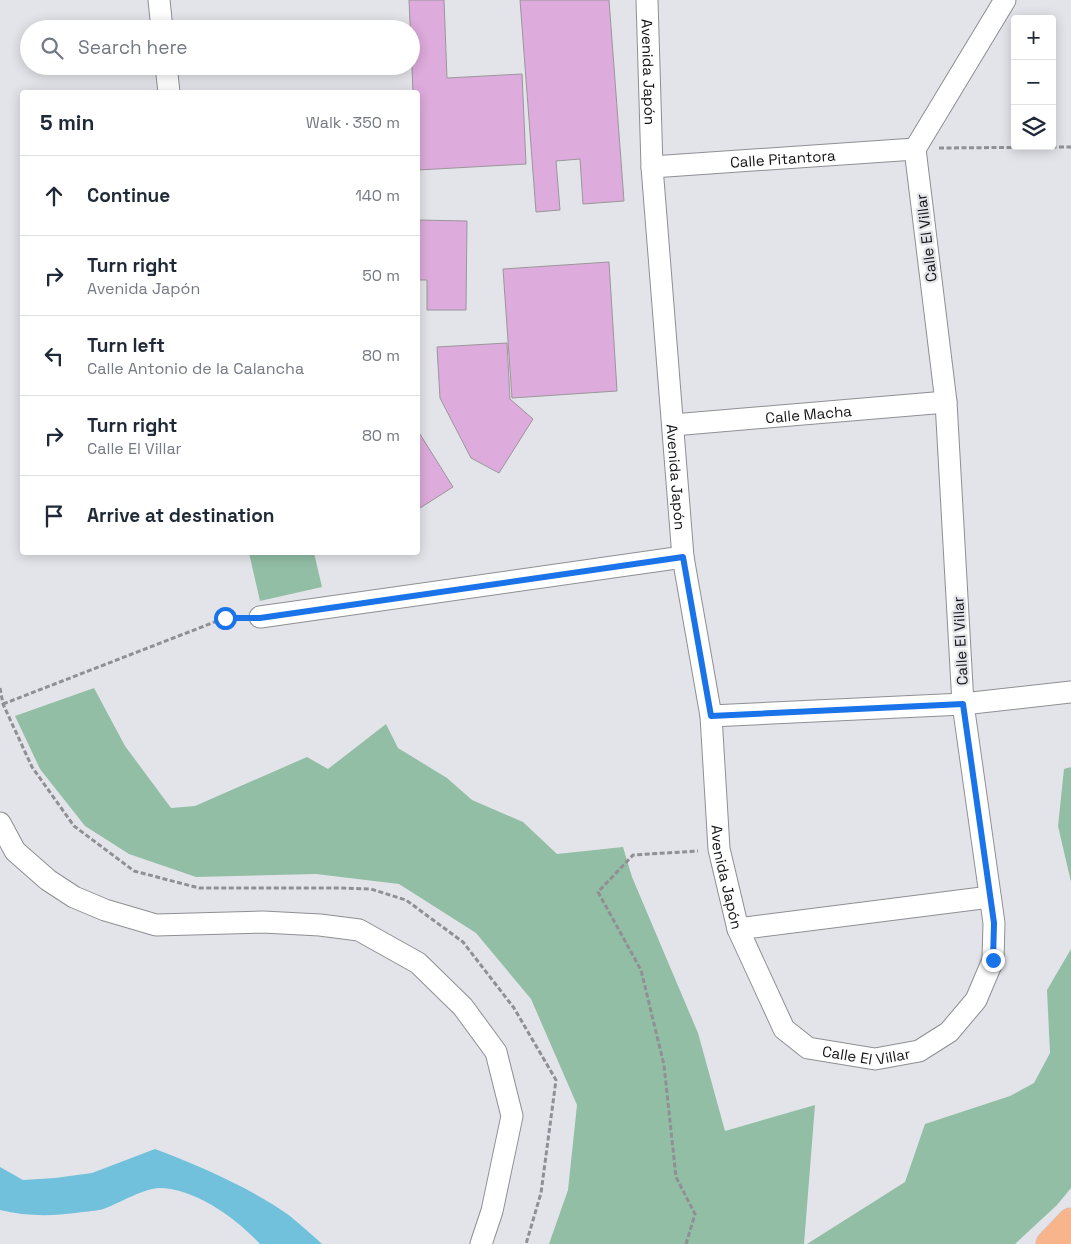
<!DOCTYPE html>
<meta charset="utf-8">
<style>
:root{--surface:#fff;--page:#f6f6f7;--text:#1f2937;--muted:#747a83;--line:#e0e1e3}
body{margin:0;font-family:"Space Grotesk",sans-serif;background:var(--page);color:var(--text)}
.controls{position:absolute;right:15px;top:15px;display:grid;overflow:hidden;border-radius:5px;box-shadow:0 2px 12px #0003}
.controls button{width:45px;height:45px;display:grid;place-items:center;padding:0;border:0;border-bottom:1px solid var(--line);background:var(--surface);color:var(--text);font:25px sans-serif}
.stop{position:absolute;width:15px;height:15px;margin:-11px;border:4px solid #1a73e8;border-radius:50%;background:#fff}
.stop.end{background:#1a73e8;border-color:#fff;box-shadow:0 1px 5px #0008}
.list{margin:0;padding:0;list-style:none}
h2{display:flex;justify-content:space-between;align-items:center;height:65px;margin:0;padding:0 20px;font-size:21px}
h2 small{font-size:16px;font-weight:400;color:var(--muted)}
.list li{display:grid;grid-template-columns:32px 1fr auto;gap:15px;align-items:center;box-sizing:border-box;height:80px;padding:0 20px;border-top:1px solid var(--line)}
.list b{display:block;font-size:19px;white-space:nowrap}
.list p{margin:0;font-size:16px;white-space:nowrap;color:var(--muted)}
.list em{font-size:16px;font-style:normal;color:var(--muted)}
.icon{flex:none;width:28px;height:28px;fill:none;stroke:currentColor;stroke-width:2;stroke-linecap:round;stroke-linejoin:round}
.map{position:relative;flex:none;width:1071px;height:1244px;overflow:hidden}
.search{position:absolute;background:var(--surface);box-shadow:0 2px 12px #0003;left:20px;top:20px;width:400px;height:55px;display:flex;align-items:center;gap:12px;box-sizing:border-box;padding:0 18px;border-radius:28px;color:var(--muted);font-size:19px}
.panel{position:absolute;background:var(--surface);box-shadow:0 2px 12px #0003;left:20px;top:90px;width:400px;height:465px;border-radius:5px}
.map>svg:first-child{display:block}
</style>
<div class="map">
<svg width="1071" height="1244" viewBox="0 0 1071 1244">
<rect width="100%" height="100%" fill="#e3e4e9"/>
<path fill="#92bea5" d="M249,553H314L322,587L260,601Z
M94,688L125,746L171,808L195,806L307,757L328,769L386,724L398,748L447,778L472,800L523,822L557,854L623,847L632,877L698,1033L725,1131L815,1105L804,1244H549L568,1190L577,1105L531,999L476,933L399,884L316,874L196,877L129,854L85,826L40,769L15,716Z
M1071,767V882L1058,826L1064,769Z
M1071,949V1188L1057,1205L1015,1244H807L905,1182L925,1124L1010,1096L1034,1083L1050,1053L1047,990Z"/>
<path fill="#71c1dc" d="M155,1149C198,1165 253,1189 290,1216C301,1225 312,1235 322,1244H260C237,1219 195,1188 159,1188C145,1188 119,1203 106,1208C99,1211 90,1211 83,1212C55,1216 28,1217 0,1210V1167L23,1180L55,1178L92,1173Z"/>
<path fill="#ddabdc" stroke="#9a969a" d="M409,0H444L447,78L522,74L526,164L418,170V92H413Z
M520,0H609L624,201L583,204L580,159L556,161L560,210L536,212Z
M418,220L467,221L466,310H427V280H418Z
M609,262L617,391L512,398L503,269Z
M507,343L510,399L533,419L499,473L471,458L440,398L437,347Z
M418,431L453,487L420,508L418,503Z"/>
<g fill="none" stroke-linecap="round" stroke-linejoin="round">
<g stroke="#8e8f93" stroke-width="23">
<g id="minor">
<path d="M159,0L162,29"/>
<path id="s1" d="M647,0L652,167L683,557L711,716L719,849L738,929L784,1029L808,1048L875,1059L919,1051L949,1032L976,1000L993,960L994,923L963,704L946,402L915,149"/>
<path d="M166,66L169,92"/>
<path d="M915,149L1005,0"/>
<path id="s2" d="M652,167L915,149"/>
<path id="s3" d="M673,425L946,402"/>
<path d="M260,617L683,557"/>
<path d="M711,716L963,704L1071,692"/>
<path d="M0,823L15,851L48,880L74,897L105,910L156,925L263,922L320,925L359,930L418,963L463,1007L496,1052L512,1116L492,1211L481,1244"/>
<path d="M738,929L990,897"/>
</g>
</g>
<g stroke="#c2c2c2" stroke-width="29">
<path id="major" d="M1050,1244L1071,1222"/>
</g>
<path stroke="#909094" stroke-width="3" stroke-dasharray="5 2.5" stroke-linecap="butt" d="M939,148L1071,147
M0,688L3,704L32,767L74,826L134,871L199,888H342L371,889L406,900L463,942L514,1008L556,1080L541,1193L526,1244
M3,704L225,618H240
M686,1244L695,1214L676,1177L664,1065L641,970L598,892L633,855L698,851"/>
<use href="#minor" stroke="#fff" stroke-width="21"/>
<use href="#major" stroke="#f8b58b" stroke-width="28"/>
</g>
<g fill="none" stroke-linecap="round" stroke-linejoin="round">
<path stroke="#1a73e8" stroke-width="6" d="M225,618H260L683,557L711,716L963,704L994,923L993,960"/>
</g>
<g text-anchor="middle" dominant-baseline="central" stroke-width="4.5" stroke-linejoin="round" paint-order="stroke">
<g font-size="15" fill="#131315" stroke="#e3e4e9">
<text stroke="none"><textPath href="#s1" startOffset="72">Avenida Japón</textPath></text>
<text stroke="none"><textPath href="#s2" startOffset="131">Calle Pitantora</textPath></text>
<text transform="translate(926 238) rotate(-97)">Calle El Villar</text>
<text stroke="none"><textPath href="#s3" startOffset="136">Calle Macha</textPath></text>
<text stroke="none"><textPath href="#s1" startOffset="478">Avenida Japón</textPath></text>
<text transform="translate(960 641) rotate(-93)">Calle El Villar</text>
<text stroke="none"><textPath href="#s1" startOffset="882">Avenida Japón</textPath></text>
<text stroke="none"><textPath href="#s1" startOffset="1135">Calle El Villar</textPath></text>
</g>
</g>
</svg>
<div class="controls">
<button>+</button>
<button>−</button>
<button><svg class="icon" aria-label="layers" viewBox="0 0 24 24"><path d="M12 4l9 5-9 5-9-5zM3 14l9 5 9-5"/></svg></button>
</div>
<div class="stop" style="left:225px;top:618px"></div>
<div class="stop end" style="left:993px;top:960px"></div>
<div class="search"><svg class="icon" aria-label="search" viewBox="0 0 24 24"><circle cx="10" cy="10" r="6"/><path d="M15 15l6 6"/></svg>Search here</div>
<section class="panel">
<h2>5 min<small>Walk · 350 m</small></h2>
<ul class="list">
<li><svg class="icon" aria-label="ahead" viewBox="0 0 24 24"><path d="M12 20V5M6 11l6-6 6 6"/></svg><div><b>Continue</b></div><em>140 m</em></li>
<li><svg class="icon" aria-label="right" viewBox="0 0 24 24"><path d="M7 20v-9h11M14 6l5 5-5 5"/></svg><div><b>Turn right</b><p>Avenida Japón</p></div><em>50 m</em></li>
<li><svg class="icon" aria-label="left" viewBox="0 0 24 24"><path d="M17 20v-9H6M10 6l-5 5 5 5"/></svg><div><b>Turn left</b><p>Calle Antonio de la Calancha</p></div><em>80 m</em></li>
<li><svg class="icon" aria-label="right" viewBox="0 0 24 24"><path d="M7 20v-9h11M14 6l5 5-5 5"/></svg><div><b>Turn right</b><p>Calle El Villar</p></div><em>80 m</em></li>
<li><svg class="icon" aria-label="arrive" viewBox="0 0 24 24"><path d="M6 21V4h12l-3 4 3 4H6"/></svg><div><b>Arrive at destination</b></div></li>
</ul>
</section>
</div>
